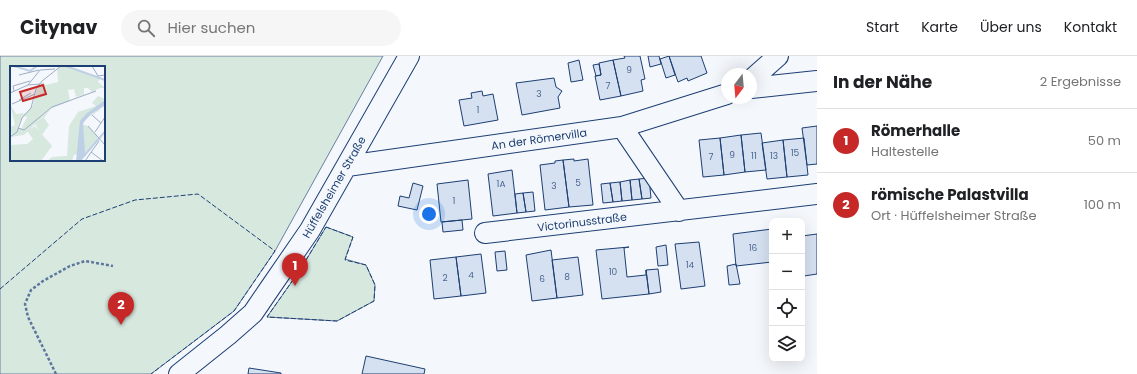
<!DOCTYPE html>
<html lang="de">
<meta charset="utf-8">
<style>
:root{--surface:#fff;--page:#f6f6f6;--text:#202124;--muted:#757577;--line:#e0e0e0;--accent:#c62828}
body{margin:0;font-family:Poppins,sans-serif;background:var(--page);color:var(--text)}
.controls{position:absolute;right:12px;bottom:12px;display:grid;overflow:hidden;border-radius:8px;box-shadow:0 4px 16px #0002}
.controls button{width:36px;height:36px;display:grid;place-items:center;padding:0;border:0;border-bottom:1px solid var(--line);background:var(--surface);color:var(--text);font:20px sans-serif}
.compass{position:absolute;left:721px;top:12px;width:36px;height:36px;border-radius:50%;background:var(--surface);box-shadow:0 4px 16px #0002;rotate:196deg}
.you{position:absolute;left:429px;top:158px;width:14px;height:14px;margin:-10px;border:3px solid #fff;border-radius:50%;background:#1a73e8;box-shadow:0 0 0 6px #1a73e833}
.badge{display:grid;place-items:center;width:26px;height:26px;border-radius:50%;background:var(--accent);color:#fff;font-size:13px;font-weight:700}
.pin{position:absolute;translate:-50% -33px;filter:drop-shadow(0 1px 2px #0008)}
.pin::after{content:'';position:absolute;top:21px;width:14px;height:12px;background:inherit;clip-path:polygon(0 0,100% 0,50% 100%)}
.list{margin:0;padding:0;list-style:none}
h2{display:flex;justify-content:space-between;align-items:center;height:52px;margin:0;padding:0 16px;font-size:17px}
h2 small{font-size:13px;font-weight:400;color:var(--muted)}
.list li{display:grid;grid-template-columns:26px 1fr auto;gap:12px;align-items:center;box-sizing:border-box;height:64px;padding:0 16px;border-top:1px solid var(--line)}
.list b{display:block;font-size:15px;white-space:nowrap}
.list p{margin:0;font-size:13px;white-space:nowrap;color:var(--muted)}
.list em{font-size:13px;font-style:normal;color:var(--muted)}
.icon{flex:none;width:22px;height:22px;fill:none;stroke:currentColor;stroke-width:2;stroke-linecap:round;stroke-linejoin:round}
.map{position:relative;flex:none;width:817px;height:318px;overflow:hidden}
header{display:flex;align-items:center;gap:24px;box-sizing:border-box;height:56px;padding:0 20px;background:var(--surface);border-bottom:1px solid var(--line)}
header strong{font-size:19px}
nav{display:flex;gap:22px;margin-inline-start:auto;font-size:14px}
.search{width:280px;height:36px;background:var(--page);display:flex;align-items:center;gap:10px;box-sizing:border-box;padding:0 14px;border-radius:22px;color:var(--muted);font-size:15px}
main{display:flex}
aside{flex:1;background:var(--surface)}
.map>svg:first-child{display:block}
</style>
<header>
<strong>Citynav</strong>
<div class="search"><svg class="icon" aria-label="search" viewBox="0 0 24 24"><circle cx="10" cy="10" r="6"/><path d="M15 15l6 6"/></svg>Hier suchen</div>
<nav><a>Start</a><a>Karte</a><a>Über uns</a><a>Kontakt</a></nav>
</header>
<main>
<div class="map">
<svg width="817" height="318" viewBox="0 0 817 318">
<rect width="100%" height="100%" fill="#f4f7fb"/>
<path fill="#d7e8df" stroke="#687fa3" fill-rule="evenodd" d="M0,0H383L275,195L234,255L151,318H0ZM11,11H104V104H11Z
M326,171L353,181L345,203L366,209L375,229L374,245L337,265L267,261L300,214Z"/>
<path fill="#d5e0f0" stroke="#1d3f73" d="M624,0H640L645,23L641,24L643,35L621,40L613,4L625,2Z
M648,0H659L661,8L650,11Z
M669,0H701L707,17L688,25L687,22L678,26Z
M669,0L675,19L666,22L660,3Z
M579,4L583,24L571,26L568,7Z
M613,4L621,40L600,44L595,20L601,19L599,7Z
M599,8L601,19L596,20L593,9Z
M554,22L556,31L562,35L558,41L560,52L522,59L516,27Z
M482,35L483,40L493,38L498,64L464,70L459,44L472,42L471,37Z
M817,70V108L807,109L802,72Z
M761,77L766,114L745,116L741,79Z
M741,79L745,116L724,119L720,82Z
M720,82L724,119L703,121L699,84Z
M804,82L808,119L787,121L783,84Z
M783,84L787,121L767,123L762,87Z
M574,103V105L588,103L593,149L569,151L563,104Z
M563,104L569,151L545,154L540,109L555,107V105Z
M512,114L517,157L493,160L488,118Z
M649,122L651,142L642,143L639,123Z
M639,123L642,143L632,144L630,124Z
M468,124L472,163L441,166L437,128Z
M630,124L632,144L622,145L620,126Z
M620,126L622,145L613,146L610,127Z
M413,127L423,130L417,154L398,150L400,140L409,142Z
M610,127L613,146L603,147L601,128Z
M533,136L535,155L526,156L523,137Z
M523,137L526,156L517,157L515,138Z
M462,164L463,174L443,176L442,166Z
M772,173V206L736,210L733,178Z
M817,178V218L804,220L802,180Z
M699,186L705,230L681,233L675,188Z
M666,189L668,209L658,210L656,191Z
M629,191L624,192L627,221L646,219V214L649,238L602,243L596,194Z
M551,194L557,242L532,245L526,199Z
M505,195L507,214L497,215L495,196Z
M481,198L486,237L461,240L456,201Z
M456,201L461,240L434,243L430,204Z
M578,201L583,239L557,242L552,204Z
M736,208L740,228L729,229L727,210Z
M658,213L661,236L649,238L646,214Z
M366,300L425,313L424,318H362Z
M249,312L281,317V318H248Z"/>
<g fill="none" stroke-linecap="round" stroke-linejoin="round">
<g stroke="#1d3f73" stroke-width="22">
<path id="minor" d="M751,24L778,0
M751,32L817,25
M622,71L679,155
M347,110L622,71L727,38
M485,177L817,138
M179,318L228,279L253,257L270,232L310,174L409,0"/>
</g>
<path stroke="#5e769c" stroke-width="2.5" stroke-dasharray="3 2" stroke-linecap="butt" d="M56,318L28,261L25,248L31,234L43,225L70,210L85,205L113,210"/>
<use href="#minor" stroke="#f4f7fb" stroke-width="20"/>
<path stroke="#1d3f73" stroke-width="1" stroke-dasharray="5 2" stroke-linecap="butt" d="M326,171L353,181L345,204L366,209L375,229L374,245L337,265L267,261L300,214Z
M0,233L82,163L135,144L198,138L275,195L234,255L151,318"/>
</g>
<g text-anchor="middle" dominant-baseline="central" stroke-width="3" stroke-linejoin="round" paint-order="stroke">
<g font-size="9" fill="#4b6792">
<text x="629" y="14">9</text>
<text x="608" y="30">7</text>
<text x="539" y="38">3</text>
<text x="478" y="54">1</text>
<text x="795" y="97">15</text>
<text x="732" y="99">9</text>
<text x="754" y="100">11</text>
<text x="774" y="100">13</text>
<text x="711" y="101">7</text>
<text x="578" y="127">5</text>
<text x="501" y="128">1A</text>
<text x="554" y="130">3</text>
<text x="454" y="145">1</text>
<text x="753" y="192">16</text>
<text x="690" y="209">14</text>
<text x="613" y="216">10</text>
<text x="471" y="219">4</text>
<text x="567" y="221">8</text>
<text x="445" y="222">2</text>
<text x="542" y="223">6</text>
</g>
<g font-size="11" fill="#1d3f73" stroke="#f4f7fb">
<text transform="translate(539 83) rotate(-8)">An der Römervilla</text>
<text transform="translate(334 131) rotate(-60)">Hüffelsheimer Straße</text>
<text transform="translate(582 166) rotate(-7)">Victorinusstraße</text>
</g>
</g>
<g transform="translate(10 10)">
<rect width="95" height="95" fill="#f4f7fb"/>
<path d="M55,0L86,12L90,11L88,16L95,22H90L82,26L78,22H74V29L66,31L64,23L58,24L60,35L40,43L14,69L0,71L2,69L0,61L5,59L0,38L6,48L16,47L10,55L8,61L11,63L17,51L14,50L23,39L27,23L32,16L36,19L48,16L47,2ZM88,30L95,33L88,40L90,44L75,53L73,59H76L88,70L87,74L76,86L64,89L62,95H37L42,91L57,90L59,60L68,46L86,40L82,37ZM41,43L34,52L39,59L32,69L25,58ZM25,60L42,80L31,95H0V79L17,78L23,73L17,65Z" fill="#d7e8df"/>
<path d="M95,34L94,40L81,48L73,57L75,87L95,64V67L71,95H66L70,55L76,48Z" fill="#bed0e5"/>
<path fill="none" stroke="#bed0e5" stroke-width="2" d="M4,0L20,5L27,0M56,0L95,14"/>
<path fill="none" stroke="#9eadc5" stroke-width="1" d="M82,0L88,10L95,9M9,9L29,4M18,19L30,4L45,3M4,25L3,20L20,15M0,27L18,19L30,18M9,34L21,27M2,38L25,28M82,49L91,57M78,60L95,79M8,62L14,64L42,41L86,25M85,66L95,51M0,71L7,66L12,52L21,42L26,23L32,15L51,0M81,86L93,95M75,95L89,75"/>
<path fill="#c62828" fill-opacity="0.15" stroke="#c62828" stroke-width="2" d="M33,19L36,28L13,35L10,26Z"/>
<rect width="95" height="95" fill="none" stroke="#1d3f73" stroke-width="2"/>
</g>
</svg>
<div class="controls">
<button>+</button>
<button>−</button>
<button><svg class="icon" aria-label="locate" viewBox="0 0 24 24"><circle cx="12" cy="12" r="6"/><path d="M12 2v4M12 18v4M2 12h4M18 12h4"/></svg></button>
<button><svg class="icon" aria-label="layers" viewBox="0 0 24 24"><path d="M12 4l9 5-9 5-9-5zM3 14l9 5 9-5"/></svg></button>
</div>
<svg class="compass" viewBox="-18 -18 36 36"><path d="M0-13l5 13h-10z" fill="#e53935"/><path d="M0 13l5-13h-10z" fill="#757577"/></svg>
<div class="you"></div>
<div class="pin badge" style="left:295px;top:230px">1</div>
<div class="pin badge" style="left:121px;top:269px">2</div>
</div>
<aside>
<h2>In der Nähe<small>2 Ergebnisse</small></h2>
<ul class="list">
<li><span class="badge">1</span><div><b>Römerhalle</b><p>Haltestelle</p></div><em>50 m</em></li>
<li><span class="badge">2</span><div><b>römische Palastvilla</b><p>Ort · Hüffelsheimer Straße</p></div><em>100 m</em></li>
</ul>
</aside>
</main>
